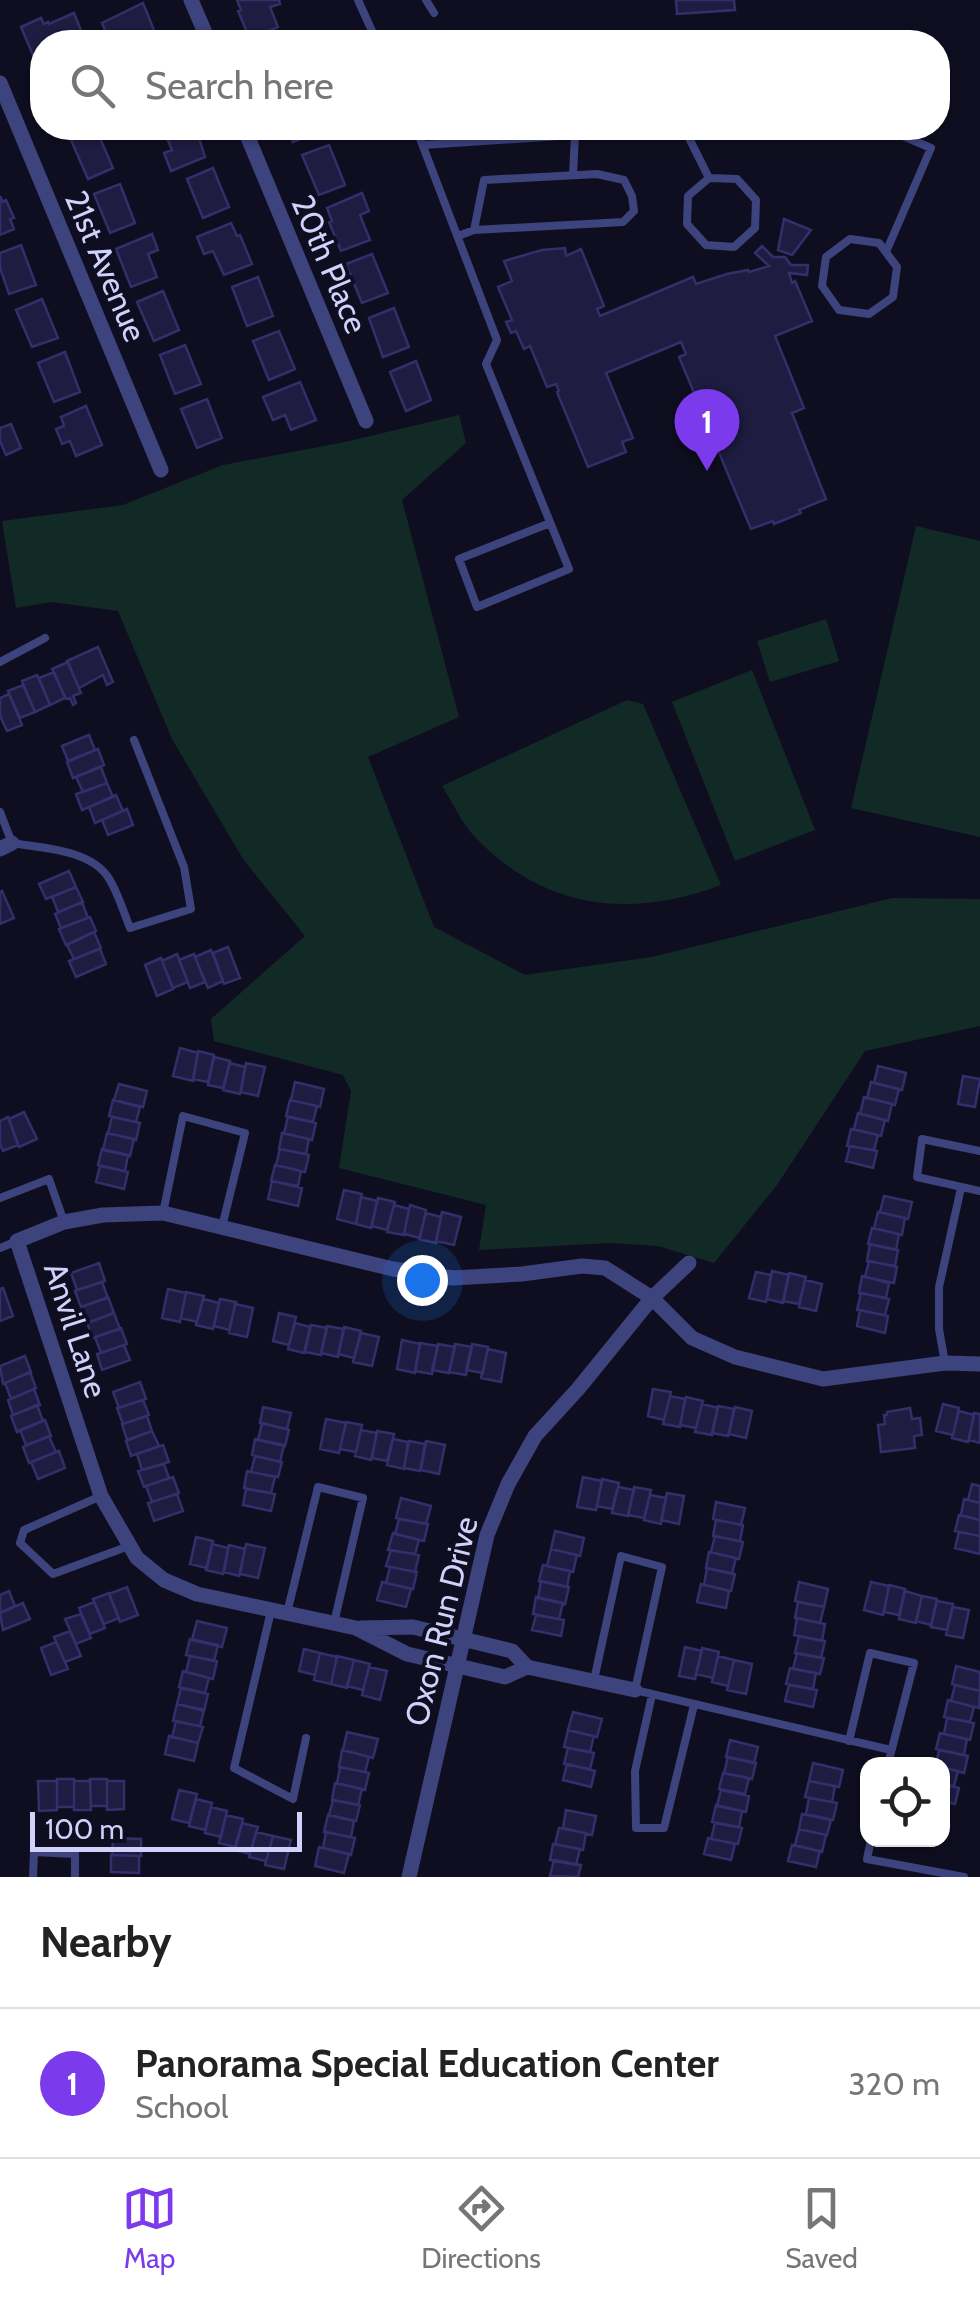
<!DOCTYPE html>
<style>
:root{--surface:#fff;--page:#f6f6f6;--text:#222;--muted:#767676;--line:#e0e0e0;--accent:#7c3aed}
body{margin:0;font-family:Cabin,sans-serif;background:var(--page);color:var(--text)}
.controls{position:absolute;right:30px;bottom:30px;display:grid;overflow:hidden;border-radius:20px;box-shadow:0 2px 8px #0004}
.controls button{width:90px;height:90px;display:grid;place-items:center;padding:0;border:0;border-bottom:2px solid var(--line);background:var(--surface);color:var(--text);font:50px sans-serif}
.scale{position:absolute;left:30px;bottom:25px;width:272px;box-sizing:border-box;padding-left:10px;border:5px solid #d0d2fc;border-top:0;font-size:28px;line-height:35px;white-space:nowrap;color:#d0d2fc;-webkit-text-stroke:8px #0f0e20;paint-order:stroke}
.you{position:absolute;left:422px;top:1280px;width:35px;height:35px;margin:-25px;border:8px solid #fff;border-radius:50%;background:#1a73e8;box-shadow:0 0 0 15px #1a73e833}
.badge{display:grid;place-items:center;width:65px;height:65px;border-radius:50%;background:var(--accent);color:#fff;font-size:32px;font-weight:700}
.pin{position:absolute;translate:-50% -82px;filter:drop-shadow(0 2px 5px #0008)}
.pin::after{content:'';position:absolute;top:52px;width:35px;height:30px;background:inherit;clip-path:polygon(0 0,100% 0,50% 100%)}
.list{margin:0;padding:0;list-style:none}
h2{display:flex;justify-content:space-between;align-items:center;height:130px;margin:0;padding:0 40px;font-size:42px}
h2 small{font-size:32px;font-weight:400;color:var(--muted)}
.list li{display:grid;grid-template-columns:65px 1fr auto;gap:30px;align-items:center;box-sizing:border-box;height:150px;padding:0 40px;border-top:2px solid var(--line)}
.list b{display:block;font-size:38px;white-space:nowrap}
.list p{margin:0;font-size:32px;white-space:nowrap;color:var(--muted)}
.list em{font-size:32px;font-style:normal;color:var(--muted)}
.icon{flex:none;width:55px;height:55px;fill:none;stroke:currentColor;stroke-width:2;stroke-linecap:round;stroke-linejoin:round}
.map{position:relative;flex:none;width:980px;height:1877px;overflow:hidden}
.search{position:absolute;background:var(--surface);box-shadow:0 2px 8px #0004;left:30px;right:30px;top:30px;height:110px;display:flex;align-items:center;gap:25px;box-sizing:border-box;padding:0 35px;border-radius:40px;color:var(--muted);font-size:38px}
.sheet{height:280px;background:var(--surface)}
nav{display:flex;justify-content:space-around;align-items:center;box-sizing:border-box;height:140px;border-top:2px solid var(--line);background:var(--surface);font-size:28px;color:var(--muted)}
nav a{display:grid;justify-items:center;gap:5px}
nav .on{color:var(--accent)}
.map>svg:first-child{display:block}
</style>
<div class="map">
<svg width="980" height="1877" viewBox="0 0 980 1877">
<rect width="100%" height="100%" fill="#0f0e20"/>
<path fill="#122a26" d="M459,415L466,443L402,500L459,717L368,757L434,927L525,975L652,957L892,898L980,899V1026L865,1051L777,1185L714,1263L658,1246L610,1243L479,1250L486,1205L339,1168L351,1091L343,1075L214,1041L211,1019L305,936L243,859L172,739L118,611L52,602L16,608L2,521L123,505L223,465L345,442Z
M916,526L980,541V837L851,808Z
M826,619L839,661L770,682L757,641Z
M752,670L815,830L735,861L672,702Z
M627,700L643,704L721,885C631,919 545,910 476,838C462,824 453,803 442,786Z"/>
<path fill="#1e1c40" stroke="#322f6b" stroke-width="2.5" d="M237,0H279L280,4L270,7L278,27L250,39L238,11L241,10Z
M676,0H734L735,10L677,14Z
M143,3L156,35L137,42H110L102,23Z
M74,13L84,38L91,35L94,42H42V57L35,60L21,27L41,18L44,24L48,22L49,24Z
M163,128H196L205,157L171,171L164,153L172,150Z
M287,128H317L318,131L293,142Z
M96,129L113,168L88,179L71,140Z
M329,145L345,185L319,195L302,155Z
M213,168L229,207L203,218L187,179Z
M120,184L135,223L110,233L94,194Z
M362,193L369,211L360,215L370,240L341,251L329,222L332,221L327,208Z
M0,196L3,202L6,200L14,218L10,219L14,229L0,235Z
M784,219L811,230L792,255L778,250Z
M231,223L237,236L240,235L252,264L224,275L213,251L204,254L197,237Z
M152,234L158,250L148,254L157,277L131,287L116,249Z
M21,245L36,285L9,294L0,268V253Z
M762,246L773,257H785L791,265H808L807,275L789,273L792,283L795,281L812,321L775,336L804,408L792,413L826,499L799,510L801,513L774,524L773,521L751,529L679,357L686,354L681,342L606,373L633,438L622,442L626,452L588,467L557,392L559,391L556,384L547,387L530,346L524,349L516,331L511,333L506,322L512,320L498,287L512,281L504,261L542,250L565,248L566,256L581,249L604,306L597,309L600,316L693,277L696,284L727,274L748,270L749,272L769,266L755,253Z
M372,254L388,293L362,303L346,264Z
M258,277L273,316L247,326L232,287Z
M163,291L179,330L154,341L137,302Z
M42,299L58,338L32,347L16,310Z
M394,308L409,347L383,357L369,318Z
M279,331L295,369L269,380L253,341Z
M185,345L201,384L175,394L160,355Z
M65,352L80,392L54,402L38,363Z
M416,361L431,400L406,411L390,372Z
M300,382L316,420L291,430L285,415L273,420L263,397Z
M207,399L222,438L197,448L181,409Z
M86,406L102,445L76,456L70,441L62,444L56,429L64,426L61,417Z
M11,424L21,448L6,455L0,441V428Z
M98,647L113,682L107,685L103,675L79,688L67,661Z
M68,662L81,693L73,696L76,703L73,705L70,698L66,699L52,669Z
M54,672L65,698L50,705L39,678Z
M37,675L50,705L35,712L22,681Z
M23,685L35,712L20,718L8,691Z
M9,694L22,725L7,731L0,716V698Z
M89,735L95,750L68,761L62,746Z
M98,749L104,765L73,778L67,762Z
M101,767L107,783L83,792L76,777Z
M107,783L113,797L82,810L76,794Z
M116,795L123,811L95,823L89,807Z
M127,809L133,825L108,835L102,820Z
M69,871L76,887L46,899L39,884Z
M76,887L83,902L58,912L52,897Z
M2,891L14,918L0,924V892Z
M82,902L88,918L61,928L55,914Z
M90,917L96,931L66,945L59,929Z
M94,932L101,948L74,959L67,945Z
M228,947L240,978L224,984L213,953Z
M100,949L106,964L76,977L69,961Z
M211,950L223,981L208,988L195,957Z
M177,954L188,982L173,988L162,961Z
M194,954L205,982L190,988L179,960Z
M161,958L173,989L157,996L145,965Z
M180,1048L198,1053L193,1081L173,1076Z
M198,1051L214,1055L208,1082L193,1079Z
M214,1057L230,1061L223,1088L208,1085Z
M230,1063L245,1067L240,1094L223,1090Z
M246,1063L265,1067L258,1096L241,1092Z
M878,1066L906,1073L902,1090L874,1083Z
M963,1076L980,1079L975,1107L958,1104Z
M295,1082L324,1089L320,1107L291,1100Z
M871,1082L899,1089L895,1105L867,1098Z
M119,1084L147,1091L143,1107L114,1100Z
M864,1097L892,1104L888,1121L860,1114Z
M113,1100L140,1107L136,1122L109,1116Z
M290,1100L317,1106L313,1122L286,1116Z
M24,1112L37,1139L19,1147L9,1119Z
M858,1113L885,1120L881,1136L854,1129Z
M8,1117L18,1145L3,1151L0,1144V1121Z
M112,1117L140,1123L136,1140L108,1133Z
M288,1117L316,1123L312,1140L284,1133Z
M851,1129L878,1135L874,1150L847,1146Z
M107,1133L134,1139L130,1156L103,1150Z
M282,1133L309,1139L306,1154L279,1149Z
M850,1146L877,1151L873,1168L846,1161Z
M102,1149L128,1155L125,1171L98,1165Z
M280,1149L309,1155L305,1172L276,1165Z
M275,1165L301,1171L298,1186L271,1181Z
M100,1166L128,1172L124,1189L96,1182Z
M272,1181L302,1188L298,1206L268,1199Z
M344,1190L362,1194L356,1224L337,1219Z
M884,1196L912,1202L908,1219L880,1212Z
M361,1197L377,1201L371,1228L356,1224Z
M378,1198L395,1202L387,1230L372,1226Z
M394,1205L409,1209L404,1235L387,1232Z
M410,1205L426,1210L420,1238L404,1234Z
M442,1212L461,1217L454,1245L436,1241Z
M878,1212L905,1218L902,1235L874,1228Z
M426,1213L441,1217L436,1243L419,1239Z
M872,1228L899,1234L896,1250L868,1244Z
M870,1244L898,1250L895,1266L867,1261Z
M869,1261L897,1267L894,1283L865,1277Z
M99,1263L105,1281L77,1290L71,1273Z
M772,1271L789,1275L783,1303L767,1299Z
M756,1272L771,1275L766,1302L749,1298Z
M789,1273L806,1277L799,1304L783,1301Z
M862,1276L889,1283L886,1298L859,1293Z
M805,1280L822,1284L816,1311L799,1307Z
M102,1282L108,1298L81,1307L75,1291Z
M3,1288L13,1316L0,1321V1289Z
M168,1289L186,1293L180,1322L162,1318Z
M186,1292L204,1296L197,1322L181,1318Z
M861,1293L889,1299L885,1315L857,1310Z
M108,1297L114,1313L87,1323L81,1307Z
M203,1299L219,1303L213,1329L196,1325Z
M220,1299L236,1302L229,1330L214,1326Z
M235,1304L253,1308L247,1337L229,1333Z
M860,1310L888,1316L885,1333L857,1326Z
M114,1313L120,1329L93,1338L87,1323Z
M279,1313L296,1317L289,1345L273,1341Z
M295,1323L310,1327L304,1353L288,1349Z
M311,1325L327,1328L321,1355L305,1352Z
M327,1326L344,1329L338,1357L321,1353Z
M344,1327L361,1331L354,1358L338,1354Z
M121,1328L127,1344L101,1353L95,1337Z
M361,1333L379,1337L372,1366L353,1362Z
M402,1340L420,1344L415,1373L397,1369Z
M420,1343L438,1346L432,1374L415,1371Z
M438,1344L455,1347L449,1373L432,1370Z
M455,1344L472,1347L466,1375L449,1372Z
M472,1344L488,1347L483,1373L466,1370Z
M124,1345L130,1360L102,1370L97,1354Z
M488,1349L506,1353L501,1382L481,1378Z
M25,1356L31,1372L3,1384L0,1366Z
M30,1372L36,1388L11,1399L5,1383Z
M140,1382L146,1399L119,1408L113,1392Z
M34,1389L40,1405L13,1415L8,1400Z
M653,1389L671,1392L664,1420L648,1416Z
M670,1396L685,1399L680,1427L663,1424Z
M686,1397L703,1401L696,1428L680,1425Z
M143,1400L149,1415L123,1424L117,1408Z
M702,1404L718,1408L712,1435L695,1432Z
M943,1404L959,1408L953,1435L936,1431Z
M37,1405L43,1421L17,1432L11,1416Z
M718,1406L734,1409L728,1436L712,1433Z
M263,1407L291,1413L287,1429L260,1423Z
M735,1407L752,1411L746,1438L729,1434Z
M910,1408L912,1419L920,1418L922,1435L914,1436L915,1448L881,1452L878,1425L885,1424L884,1415H887V1412Z
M959,1411L974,1415L968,1442L952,1438Z
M974,1413L980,1414V1443L969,1440Z
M147,1416L152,1431L127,1440L122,1424Z
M326,1419L346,1423L339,1453L320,1449Z
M45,1420L51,1436L26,1445L20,1430Z
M346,1422L362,1425L356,1452L340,1449Z
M262,1423L289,1430L285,1446L258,1440Z
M361,1430L377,1433L371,1460L355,1456Z
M152,1431L159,1446L131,1456L126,1441Z
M377,1431L394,1434L387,1461L372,1458Z
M49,1436L56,1452L29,1463L23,1447Z
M255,1439L284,1445L280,1462L252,1455Z
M393,1439L408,1442L404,1469L387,1465Z
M409,1441L425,1444L420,1471L404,1468Z
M426,1441L445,1445L439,1474L421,1470Z
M163,1445L169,1462L142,1470L137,1454Z
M59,1451L65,1468L38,1479L31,1462Z
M255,1456L282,1462L278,1477L251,1472Z
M164,1464L169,1478L144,1487L138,1471Z
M247,1471L275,1477L271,1493L244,1488Z
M173,1477L179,1493L152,1502L146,1486Z
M583,1477L602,1481L596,1510L577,1507Z
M602,1479L619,1483L612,1509L597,1506Z
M972,1484L980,1486V1503L968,1500Z
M618,1487L634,1490L628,1516L612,1513Z
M634,1487L651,1490L644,1518L628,1515Z
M246,1489L275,1494L271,1511L243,1505Z
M667,1493L684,1496L679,1524L661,1520Z
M177,1494L183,1511L154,1521L148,1503Z
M650,1495L666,1498L661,1524L644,1520Z
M401,1498L431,1506L426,1524L396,1518Z
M964,1499L980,1503V1520L961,1515Z
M716,1502L745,1508L741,1525L713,1519Z
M959,1515L980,1520V1536L955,1531Z
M399,1519L428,1524L424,1541L395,1534Z
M716,1520L743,1525L740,1541L713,1536Z
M555,1531L584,1538L580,1556L551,1549Z
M959,1532L980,1536V1554L955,1548Z
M393,1533L419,1540L415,1554L388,1550Z
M715,1536L743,1542L739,1559L711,1552Z
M196,1537L213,1541L207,1568L190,1564Z
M212,1544L228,1548L223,1574L206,1570Z
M246,1544L265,1548L258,1578L240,1574Z
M229,1545L245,1549L239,1576L224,1572Z
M551,1549L577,1555L573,1572L547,1566Z
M391,1550L419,1555L415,1572L386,1566Z
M709,1552L736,1558L732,1574L706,1568Z
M543,1565L570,1571L567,1587L539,1581Z
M390,1567L417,1572L413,1589L386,1583Z
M707,1568L735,1574L731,1591L704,1585Z
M541,1581L569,1587L565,1604L538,1598Z
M382,1582L411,1589L406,1607L377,1600Z
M799,1582L828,1589L824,1607L795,1601Z
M871,1582L889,1586L883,1615L864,1610Z
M701,1584L729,1591L726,1608L697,1602Z
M889,1585L905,1589L899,1615L884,1612Z
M127,1587L138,1615L120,1622L109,1594Z
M9,1591L15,1606L0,1613V1595Z
M905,1591L922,1596L916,1623L899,1619Z
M109,1593L119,1618L104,1624L93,1599Z
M922,1596L937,1599L931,1625L916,1621Z
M536,1597L563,1603L559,1619L533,1614Z
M937,1601L953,1604L947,1630L931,1627Z
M94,1602L105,1628L90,1634L79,1608Z
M798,1602L824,1607L820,1623L795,1618Z
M23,1603L30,1619L3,1630L0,1613Z
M953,1607L969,1610L963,1638L946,1635Z
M81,1614L91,1638L76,1644L65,1619Z
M536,1615L564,1620L561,1636L532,1630Z
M797,1618L825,1624L822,1641L794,1635Z
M197,1621L227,1628L222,1647L192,1640Z
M70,1631L81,1656L65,1662L54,1637Z
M799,1636L825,1641L821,1658L795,1653Z
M190,1639L218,1645L214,1661L186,1655Z
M56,1642L68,1669L51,1675L41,1648Z
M685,1647L702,1651L695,1679L679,1676Z
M702,1648L719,1652L713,1678L696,1674Z
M304,1649L320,1653L315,1675L299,1671Z
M320,1653L337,1657L331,1684L314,1680Z
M797,1653L824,1658L820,1674L793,1669Z
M190,1656L217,1661L213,1679L186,1672Z
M337,1656L354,1660L347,1688L331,1684Z
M718,1656L734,1660L728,1686L712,1682Z
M354,1660L370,1664L363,1690L347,1686Z
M734,1660L752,1664L746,1694L727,1690Z
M956,1666L980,1672V1691L952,1684Z
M369,1667L387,1671L380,1700L362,1695Z
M790,1668L816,1673L813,1689L786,1684Z
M183,1671L209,1678L205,1693L179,1687Z
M789,1685L817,1690L813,1707L785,1701Z
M955,1685L980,1691L979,1708L951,1701Z
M181,1688L208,1694L204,1711L177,1704Z
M948,1700L974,1707L970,1722L944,1717Z
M177,1704L204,1710L200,1726L173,1721Z
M573,1712L602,1719L597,1737L568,1730Z
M947,1718L974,1723L970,1740L944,1734Z
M176,1721L203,1727L198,1743L172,1737Z
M568,1730L594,1736L590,1752L564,1747Z
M347,1732L378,1739L373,1758L343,1750Z
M940,1733L967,1739L964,1755L936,1749Z
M169,1736L198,1743L194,1761L165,1754Z
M730,1740L758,1747L754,1763L726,1757Z
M568,1748L594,1753L590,1769L564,1764Z
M342,1750L369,1757L365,1772L339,1767Z
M939,1750L968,1756L964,1773L942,1767V1764H936Z
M728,1757L756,1763L752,1779L724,1773Z
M813,1763L843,1770L839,1787L809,1781Z
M567,1764L595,1771L591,1787L563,1780Z
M340,1767L369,1773L365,1790L337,1783Z
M942,1767L958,1771L954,1786L942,1784Z
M723,1773L749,1778L745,1794L719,1789Z
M57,1779H74V1807H57Z
M90,1779H107V1806H91Z
M38,1781H57V1810L39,1811Z
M74,1781H90L91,1810H74Z
M107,1781H124V1809L107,1810Z
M809,1781L835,1786L832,1802L805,1797Z
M335,1783L362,1789L358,1805L332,1800Z
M942,1784L959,1788L955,1804L942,1801Z
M179,1790L197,1794L189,1823L172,1819Z
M721,1790L749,1796L746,1812L717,1806Z
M809,1798L837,1803L833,1820L806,1814Z
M196,1799L212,1803L205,1830L189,1826Z
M333,1800L360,1805L356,1821L329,1815Z
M716,1805L742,1811L739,1827L712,1822Z
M211,1807L227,1811L221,1837L205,1833Z
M566,1810L596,1816L592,1835L563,1828Z
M802,1814L831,1820L827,1835L799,1829Z
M226,1815L243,1819L235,1847L219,1843Z
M328,1815L354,1821L351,1837L324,1832Z
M242,1823L258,1827L250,1854L235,1850Z
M715,1823L742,1828L738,1844L711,1839Z
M559,1828L586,1833L583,1850L555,1844Z
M799,1829L826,1835L822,1852L795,1845Z
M256,1832L273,1836L266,1861L249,1857Z
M326,1832L355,1838L351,1855L323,1848Z
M273,1836L291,1840L284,1869L265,1865Z
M113,1838L141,1839V1856L112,1855Z
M708,1838L735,1844L731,1860L704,1854Z
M553,1844L580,1849L576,1865L550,1860Z
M792,1845L820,1851L816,1867L788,1861Z
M319,1847L349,1854L344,1873L315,1866Z
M111,1855L139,1856V1873L111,1872Z
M554,1860L581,1865L578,1877L550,1876Z"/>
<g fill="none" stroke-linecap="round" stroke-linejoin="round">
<path stroke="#3c437d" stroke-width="8" d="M358,0L377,42
M426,0L434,13
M416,128L497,340L486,364L569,569L477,607L459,559L550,523
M684,128L709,178
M884,128L931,148L886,252
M423,145L575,135L640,128
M573,175L575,135
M709,178L737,179L756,200L755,228L734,247L706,245L687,224L688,196Z
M458,236L474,230L623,222L634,211L632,196L624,180L597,174L484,180L474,230
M850,239L879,243L897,267L893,297L869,314L839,310L822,286L826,257Z
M0,662L45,638
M0,812L12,843C41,848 89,849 108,877C118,892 123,911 130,928L191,909L184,867L134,740
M980,1151L922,1139L917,1177L980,1191
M0,1198L49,1179L64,1222
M163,1213L183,1116L245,1133L222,1227
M0,1248L17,1241
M945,1363L939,1329V1287L961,1188
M101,1496L24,1530L20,1543L53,1574L129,1546
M271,1611L234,1768L293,1799L306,1738
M287,1613L318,1487L363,1498L334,1623
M594,1680L621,1556L662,1567L635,1690L891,1750
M652,1695L635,1771L636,1828H664L694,1705
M849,1741L870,1653L914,1663L888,1764
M871,1840L867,1859L964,1877
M33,1877L34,1852L75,1854V1877"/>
<path stroke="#3c437d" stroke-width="15" d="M191,0L209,42
M0,83L161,470
M244,128L366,421
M0,849L12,843
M361,1628L413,1627L512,1651L527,1667
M635,1690L527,1667L505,1677L407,1654L356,1628L197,1594L164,1580L137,1558L101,1496L17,1241L64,1222L103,1215L163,1213L393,1269L453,1278L522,1274L582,1266L605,1268L652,1298L692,1338L735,1357L823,1379L945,1363L980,1364
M409,1877L487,1535L508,1484L535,1436L578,1389L652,1298L689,1263"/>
</g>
<g text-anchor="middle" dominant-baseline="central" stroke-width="8" stroke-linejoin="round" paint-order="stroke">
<g font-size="32" fill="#d0d2fc" stroke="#0f0e20">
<text transform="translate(330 264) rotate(67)">20th Place</text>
<text transform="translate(106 266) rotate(67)">21st Avenue</text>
<text transform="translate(76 1330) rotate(72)">Anvil Lane</text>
<text transform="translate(441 1621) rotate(-76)">Oxon Run Drive</text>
</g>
</g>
</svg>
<div class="controls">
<button><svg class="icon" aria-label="locate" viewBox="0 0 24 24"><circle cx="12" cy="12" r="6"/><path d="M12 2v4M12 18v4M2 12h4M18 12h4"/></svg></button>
</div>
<div class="scale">100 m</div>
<div class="you"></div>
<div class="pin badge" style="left:707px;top:471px">1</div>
<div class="search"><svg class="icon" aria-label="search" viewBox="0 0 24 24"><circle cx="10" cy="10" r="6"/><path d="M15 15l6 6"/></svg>Search here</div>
</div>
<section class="sheet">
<h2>Nearby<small></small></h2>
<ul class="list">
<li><span class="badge">1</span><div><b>Panorama Special Education Center</b><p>School</p></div><em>320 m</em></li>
</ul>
</section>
<nav>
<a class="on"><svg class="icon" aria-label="map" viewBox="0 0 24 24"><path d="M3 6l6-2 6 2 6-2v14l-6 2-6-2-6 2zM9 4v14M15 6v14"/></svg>Map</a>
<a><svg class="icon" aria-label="directions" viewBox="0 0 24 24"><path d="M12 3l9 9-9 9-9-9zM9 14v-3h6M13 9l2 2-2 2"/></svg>Directions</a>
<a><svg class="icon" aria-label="saved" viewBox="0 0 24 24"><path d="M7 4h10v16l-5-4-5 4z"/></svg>Saved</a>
</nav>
